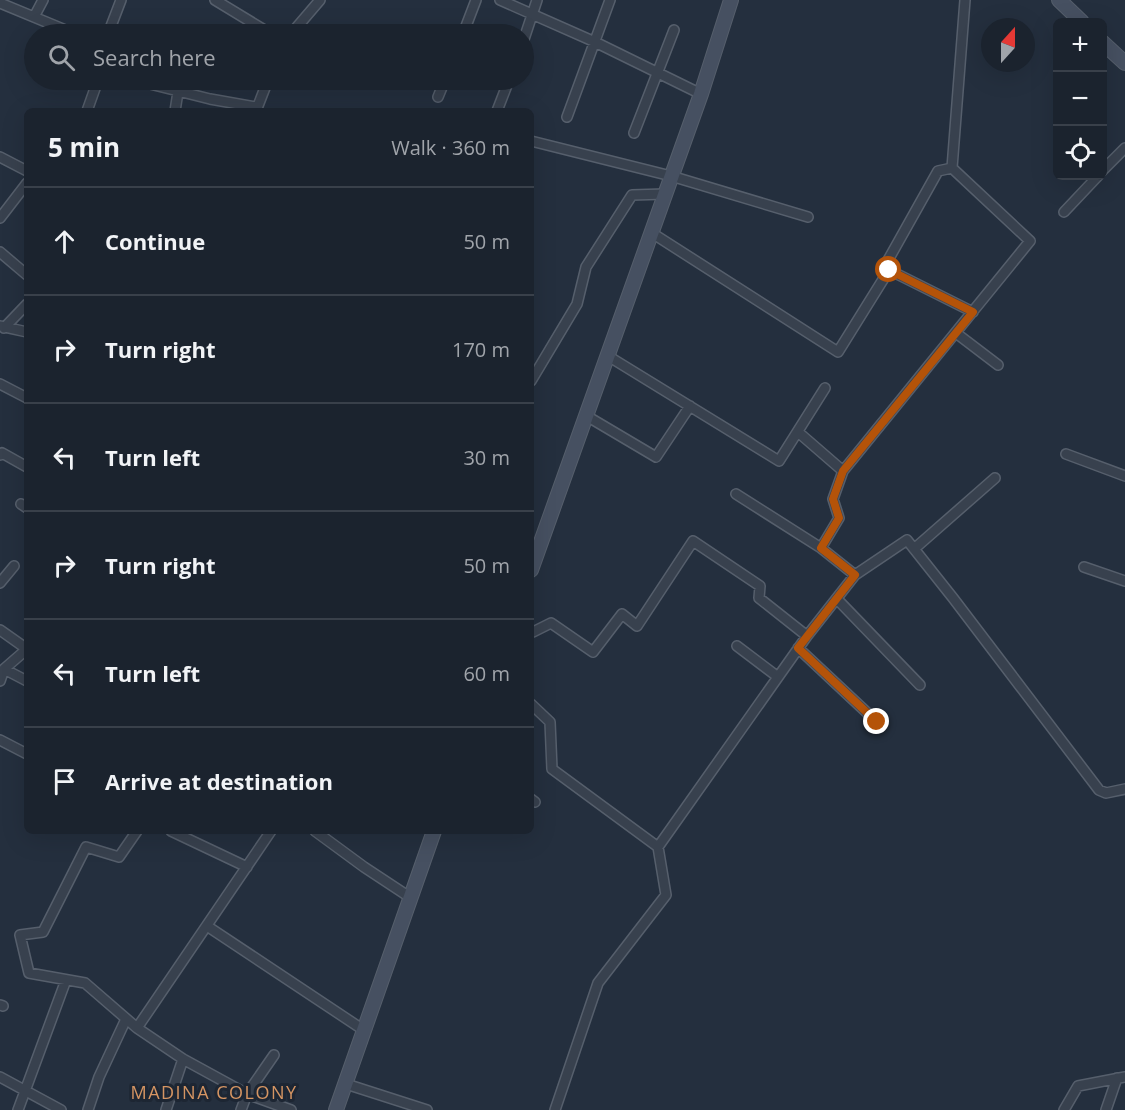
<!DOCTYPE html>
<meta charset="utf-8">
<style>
:root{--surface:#1b232e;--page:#242b36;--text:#f1f3f6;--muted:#a0a4aa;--line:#39404a}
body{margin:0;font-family:"Open Sans",sans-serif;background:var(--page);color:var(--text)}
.controls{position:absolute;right:18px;top:18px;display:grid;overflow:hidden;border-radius:9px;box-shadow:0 6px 24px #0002}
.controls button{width:54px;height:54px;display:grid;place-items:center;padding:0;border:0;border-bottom:2px solid var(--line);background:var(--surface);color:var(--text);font:30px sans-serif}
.compass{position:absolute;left:981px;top:18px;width:54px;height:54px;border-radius:50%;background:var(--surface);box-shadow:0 6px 24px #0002;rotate:21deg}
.stop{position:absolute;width:18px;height:18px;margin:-14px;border:4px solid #b45309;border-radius:50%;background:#fff}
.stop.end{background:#b45309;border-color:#fff;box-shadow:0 2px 6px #0008}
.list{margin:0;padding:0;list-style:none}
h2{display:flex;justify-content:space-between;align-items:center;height:78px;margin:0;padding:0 24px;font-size:26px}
h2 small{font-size:20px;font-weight:400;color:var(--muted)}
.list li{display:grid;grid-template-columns:39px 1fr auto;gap:18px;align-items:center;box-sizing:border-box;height:108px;padding:0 24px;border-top:2px solid var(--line)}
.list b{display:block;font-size:22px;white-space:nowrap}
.list em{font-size:20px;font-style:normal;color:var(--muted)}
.icon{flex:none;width:33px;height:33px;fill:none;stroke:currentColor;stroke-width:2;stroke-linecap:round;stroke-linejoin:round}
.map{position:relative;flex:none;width:1125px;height:1110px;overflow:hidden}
.search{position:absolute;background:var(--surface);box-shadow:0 6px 24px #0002;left:24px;top:24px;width:510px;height:66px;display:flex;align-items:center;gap:15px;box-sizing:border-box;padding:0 21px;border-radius:33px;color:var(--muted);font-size:22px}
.panel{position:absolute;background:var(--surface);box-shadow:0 6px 24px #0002;left:24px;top:108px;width:510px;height:726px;border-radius:9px}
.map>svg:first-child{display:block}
</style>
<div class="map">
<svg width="1125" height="1110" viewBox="0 0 1125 1110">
<rect width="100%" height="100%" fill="#242f3e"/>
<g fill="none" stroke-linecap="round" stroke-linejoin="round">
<g stroke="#565f6c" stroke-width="12">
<path id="street" d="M215,0L271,34
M500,0L595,42L701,94
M0,3L75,34
M34,17L43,0
M108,34L121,0
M291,34L320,0
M463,34L476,0
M524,39L537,0
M134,80L210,99L256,107
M438,97L445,80
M87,111L98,80
M175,111L178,92
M256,111L268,80
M497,111L509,80
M567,117L610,0
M634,133L674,30
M531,141L671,176L808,217
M0,157L27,171
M952,168L965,0
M1102,171L1125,148
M1064,212L1098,176
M0,218L27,183
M652,233L838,352L889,270L887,262L938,171L952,168
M0,252L27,275
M889,270L973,312
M0,326L27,332
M4,328L27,304
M956,333L998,365
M608,356L779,461L825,388
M531,381L577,304L586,267L632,195L665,194
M0,384L27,398
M585,415L656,457L690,406
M798,432L843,471L833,499L839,518L821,548
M1066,454L1125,476
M0,455L2,453L27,467
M843,471L1030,241L952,168
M736,494L821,548L855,575
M21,504L27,508
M914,549L995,478
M1084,567L1125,581
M0,583L14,566
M837,599L920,685
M0,630L27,649
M531,631L533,632L551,623L593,652L622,614L637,626L693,541L760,586L759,598L807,636
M737,646L778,677
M798,648L877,722
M4,669L27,681
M0,681L4,669L27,649
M531,704L550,722L552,769L658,847L666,895L598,983L555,1110
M0,740L27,754
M531,799L535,802
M137,831L119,857L86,847L43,932L20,935L29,973L85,983L137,1028L271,831
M171,831L247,867
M315,831L364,867L411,898
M658,847L807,636L855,575L907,540L953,598L1099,790L1106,793L1125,789
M207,926L365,1031
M0,1005L3,1006
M137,1028L183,1059L247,1094L291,1110
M0,1077L61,1110
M346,1084L427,1110
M18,1110L66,980
M88,1110L99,1077L126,1019
M166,1110L183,1059
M241,1110L247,1094L274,1055
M1064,1110L1078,1086L1125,1077
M1106,1110L1117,1078"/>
</g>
<g stroke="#565f6c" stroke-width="16">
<path id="secondary" d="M1059,0L1082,22
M1102,42L1125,63
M531,570L701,94L731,0
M336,1110L434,831"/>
</g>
<use href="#street" stroke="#38414e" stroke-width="9"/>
<use href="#secondary" stroke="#465061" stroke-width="14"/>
</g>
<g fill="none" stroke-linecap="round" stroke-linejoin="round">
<path stroke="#b45309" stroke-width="8" d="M877,722L798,648L855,575L821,548L839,518L833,499L843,471L973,312L889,270"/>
</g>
<g text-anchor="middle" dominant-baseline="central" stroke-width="6" stroke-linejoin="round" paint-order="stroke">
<g font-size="18" letter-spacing="1.5" fill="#d59563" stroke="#1d2633">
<text x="214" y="1092">MADINA COLONY</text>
</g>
</g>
</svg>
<div class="controls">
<button>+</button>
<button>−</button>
<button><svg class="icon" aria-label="locate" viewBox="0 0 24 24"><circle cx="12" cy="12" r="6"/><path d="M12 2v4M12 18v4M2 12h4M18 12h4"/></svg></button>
</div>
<svg class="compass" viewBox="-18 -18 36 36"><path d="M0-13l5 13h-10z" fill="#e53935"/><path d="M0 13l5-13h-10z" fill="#a0a4aa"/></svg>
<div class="stop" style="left:889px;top:270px"></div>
<div class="stop end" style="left:877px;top:722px"></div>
<div class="search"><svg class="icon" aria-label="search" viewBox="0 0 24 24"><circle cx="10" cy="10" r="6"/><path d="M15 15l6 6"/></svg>Search here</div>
<section class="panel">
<h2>5 min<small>Walk · 360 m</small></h2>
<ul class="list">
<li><svg class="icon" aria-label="ahead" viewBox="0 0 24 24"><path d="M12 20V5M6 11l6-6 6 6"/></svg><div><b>Continue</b></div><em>50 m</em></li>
<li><svg class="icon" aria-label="right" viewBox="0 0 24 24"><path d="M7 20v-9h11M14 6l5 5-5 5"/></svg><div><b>Turn right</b></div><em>170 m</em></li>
<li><svg class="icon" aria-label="left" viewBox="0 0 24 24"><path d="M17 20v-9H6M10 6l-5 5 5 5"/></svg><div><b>Turn left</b></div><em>30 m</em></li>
<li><svg class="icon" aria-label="right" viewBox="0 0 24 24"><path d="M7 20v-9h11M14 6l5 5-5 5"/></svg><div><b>Turn right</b></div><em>50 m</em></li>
<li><svg class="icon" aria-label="left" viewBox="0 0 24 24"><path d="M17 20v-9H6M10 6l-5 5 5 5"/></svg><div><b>Turn left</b></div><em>60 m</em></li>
<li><svg class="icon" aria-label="arrive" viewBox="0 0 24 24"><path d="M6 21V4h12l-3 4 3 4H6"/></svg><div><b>Arrive at destination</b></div></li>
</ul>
</section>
</div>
